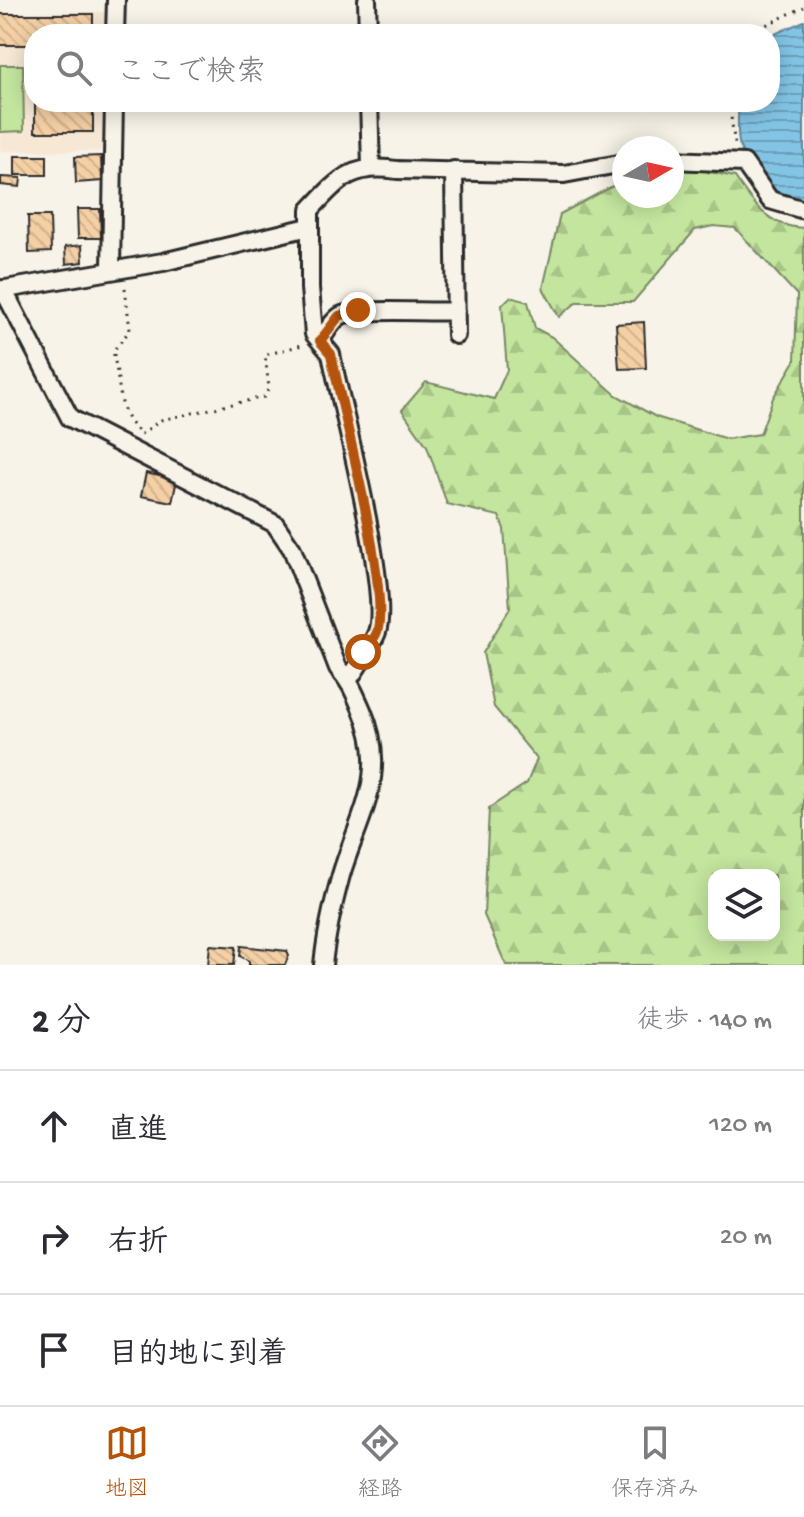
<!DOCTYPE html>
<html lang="ja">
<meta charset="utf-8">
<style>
:root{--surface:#fff;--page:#f7f7f7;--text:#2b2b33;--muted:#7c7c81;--line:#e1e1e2;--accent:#b45309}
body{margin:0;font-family:"Gochi Hand","Klee One",sans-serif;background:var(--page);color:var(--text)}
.controls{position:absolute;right:24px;bottom:24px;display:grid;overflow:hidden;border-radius:16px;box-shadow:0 4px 20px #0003}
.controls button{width:72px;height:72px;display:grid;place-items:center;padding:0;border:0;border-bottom:2px solid var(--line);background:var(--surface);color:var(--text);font:40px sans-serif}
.compass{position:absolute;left:612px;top:136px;width:72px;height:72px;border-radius:50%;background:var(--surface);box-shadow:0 4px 20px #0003;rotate:81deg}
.stop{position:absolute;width:24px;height:24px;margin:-18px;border:6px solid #b45309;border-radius:50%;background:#fff}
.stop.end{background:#b45309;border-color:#fff;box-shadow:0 2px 8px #0008}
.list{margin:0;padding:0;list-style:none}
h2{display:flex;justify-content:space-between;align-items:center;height:104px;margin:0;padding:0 32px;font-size:34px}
h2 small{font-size:26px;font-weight:400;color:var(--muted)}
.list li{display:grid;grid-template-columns:52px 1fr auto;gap:24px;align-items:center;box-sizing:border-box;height:112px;padding:0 32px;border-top:2px solid var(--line)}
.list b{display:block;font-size:30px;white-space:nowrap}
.list em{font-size:26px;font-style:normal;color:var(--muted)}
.icon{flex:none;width:44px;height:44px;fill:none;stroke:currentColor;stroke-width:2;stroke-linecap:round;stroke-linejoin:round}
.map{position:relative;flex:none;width:804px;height:965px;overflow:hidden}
.search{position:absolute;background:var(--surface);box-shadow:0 4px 20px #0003;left:24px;right:24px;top:24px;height:88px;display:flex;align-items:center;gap:20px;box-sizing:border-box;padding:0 28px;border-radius:32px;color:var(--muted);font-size:30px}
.sheet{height:440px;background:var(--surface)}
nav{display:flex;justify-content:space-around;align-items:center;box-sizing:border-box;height:112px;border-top:2px solid var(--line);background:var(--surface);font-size:22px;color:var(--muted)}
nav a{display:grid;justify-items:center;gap:4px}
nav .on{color:var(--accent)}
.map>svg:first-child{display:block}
</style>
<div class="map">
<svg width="804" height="965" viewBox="0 0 804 965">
<defs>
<pattern id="forest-firs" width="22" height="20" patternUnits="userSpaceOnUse" patternTransform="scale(2)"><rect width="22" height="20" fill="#c3e59e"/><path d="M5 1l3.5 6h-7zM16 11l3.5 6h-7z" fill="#a8c588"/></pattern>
<pattern id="water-rules" width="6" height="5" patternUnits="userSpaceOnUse" patternTransform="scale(2)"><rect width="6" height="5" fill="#83c4e4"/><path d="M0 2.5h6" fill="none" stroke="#6b9fb9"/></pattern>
<pattern id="building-back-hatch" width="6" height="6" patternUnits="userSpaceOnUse" patternTransform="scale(2)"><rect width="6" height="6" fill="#f5d0a5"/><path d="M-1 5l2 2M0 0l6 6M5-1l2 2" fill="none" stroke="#d2b38e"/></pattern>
</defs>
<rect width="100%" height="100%" fill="#f7f3e8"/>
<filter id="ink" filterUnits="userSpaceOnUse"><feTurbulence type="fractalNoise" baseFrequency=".0125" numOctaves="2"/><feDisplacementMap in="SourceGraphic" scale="16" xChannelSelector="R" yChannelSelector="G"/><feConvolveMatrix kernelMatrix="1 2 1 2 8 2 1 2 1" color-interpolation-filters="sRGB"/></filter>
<g filter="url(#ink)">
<path fill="#f6e8d4" d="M0,12H109V34H34V102H109L108,151H0Z"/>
<path fill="url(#forest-firs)" stroke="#778864" stroke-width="2" fill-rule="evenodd" d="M685,167L735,177C753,204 769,227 804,228V965H506L484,915L489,808L527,783L537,759L494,707L483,653L510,608L504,529L499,516L447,504L427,446L402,410L426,382L494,399L507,370L502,305L510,297L528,302L535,328L552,337L616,395L656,417L727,439L760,434L773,398L795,361L797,295L735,228L713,226L695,230L633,302H577L559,317L543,288L560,214L624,180V196H672V169ZM714,875H774V935H714Z"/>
<path fill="#c3e59e" stroke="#778864" stroke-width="2" d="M0,65H23L24,131L0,132Z"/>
<path fill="url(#water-rules)" stroke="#60879a" stroke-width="2" d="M804,21V199C774,204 750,173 740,147C736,135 739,115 738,102H770V36Z"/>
<path fill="url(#building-back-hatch)" stroke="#2b2b2b" stroke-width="2" d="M0,14H93V34H34V45H0Z
M35,102H93V132H35Z
M15,156H47V175H15Z
M101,156L102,181L76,183L75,157Z
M1,177L21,178L20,187L1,185Z
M77,209H100L101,238H78Z
M28,216H50L51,252L29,253Z
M82,245L83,262L66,264L65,247Z
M644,322L646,368L619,369L616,324Z
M146,473L177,480L172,502L141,496Z
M210,945L236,947L234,965H208Z
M241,946L287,951L289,955L285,965H249V961L240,956Z"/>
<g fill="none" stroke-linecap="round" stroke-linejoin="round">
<g stroke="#2b2b2b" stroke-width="22">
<path id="street" d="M367,0L368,34
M115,34L116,0
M369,102L371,166
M672,160L744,163L770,200L804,210
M454,170L456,335
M111,268L114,102
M3,289L70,418L275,524L292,549L338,668C350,681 355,694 362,710C390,774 359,815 341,875C333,904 326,935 323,965
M0,290L163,262L309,227
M320,341C325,334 332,321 340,316C354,307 432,313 456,311
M349,679C355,671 374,641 377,632C391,594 341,405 331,354L314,334L310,288V210C339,179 352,163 397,170L564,174L624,163"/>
</g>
<path stroke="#2b2b2b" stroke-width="3" stroke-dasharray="2 6" stroke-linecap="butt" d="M736,34L755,30L804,7
M729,102L735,146
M125,288L130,330L114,350V358C121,382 117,420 142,433
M141,434L161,420L264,397L269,388L265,355L302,345"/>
<use href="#street" stroke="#f7f3e8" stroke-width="16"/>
</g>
</g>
<g fill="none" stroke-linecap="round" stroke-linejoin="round" filter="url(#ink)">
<path stroke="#b45309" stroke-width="10" d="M358,310L339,316L320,341L331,354C341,405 391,593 377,632C375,639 367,646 363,652"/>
</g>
</svg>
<div class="controls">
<button><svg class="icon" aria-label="layers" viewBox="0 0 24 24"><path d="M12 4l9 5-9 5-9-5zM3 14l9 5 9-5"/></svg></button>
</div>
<svg class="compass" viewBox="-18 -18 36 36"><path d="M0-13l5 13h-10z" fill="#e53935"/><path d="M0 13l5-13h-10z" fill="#7c7c81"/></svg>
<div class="stop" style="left:363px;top:652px"></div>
<div class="stop end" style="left:358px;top:310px"></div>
<div class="search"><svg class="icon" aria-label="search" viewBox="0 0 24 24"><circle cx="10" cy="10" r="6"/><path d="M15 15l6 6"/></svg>ここで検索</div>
</div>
<section class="sheet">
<h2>2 分<small>徒歩 · 140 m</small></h2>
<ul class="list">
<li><svg class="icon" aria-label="ahead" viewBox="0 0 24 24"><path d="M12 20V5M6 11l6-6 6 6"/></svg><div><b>直進</b></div><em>120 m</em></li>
<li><svg class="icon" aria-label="right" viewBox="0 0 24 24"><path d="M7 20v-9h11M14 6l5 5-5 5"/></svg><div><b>右折</b></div><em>20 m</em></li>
<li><svg class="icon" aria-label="arrive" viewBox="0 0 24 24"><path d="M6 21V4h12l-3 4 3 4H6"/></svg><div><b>目的地に到着</b></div></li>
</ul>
</section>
<nav>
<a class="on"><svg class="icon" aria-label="map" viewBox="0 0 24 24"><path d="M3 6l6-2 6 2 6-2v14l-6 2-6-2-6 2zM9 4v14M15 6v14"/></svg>地図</a>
<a><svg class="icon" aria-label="directions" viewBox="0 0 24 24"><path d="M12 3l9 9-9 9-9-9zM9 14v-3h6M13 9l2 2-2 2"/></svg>経路</a>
<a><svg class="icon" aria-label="saved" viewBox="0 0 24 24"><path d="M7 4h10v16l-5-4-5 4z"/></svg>保存済み</a>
</nav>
